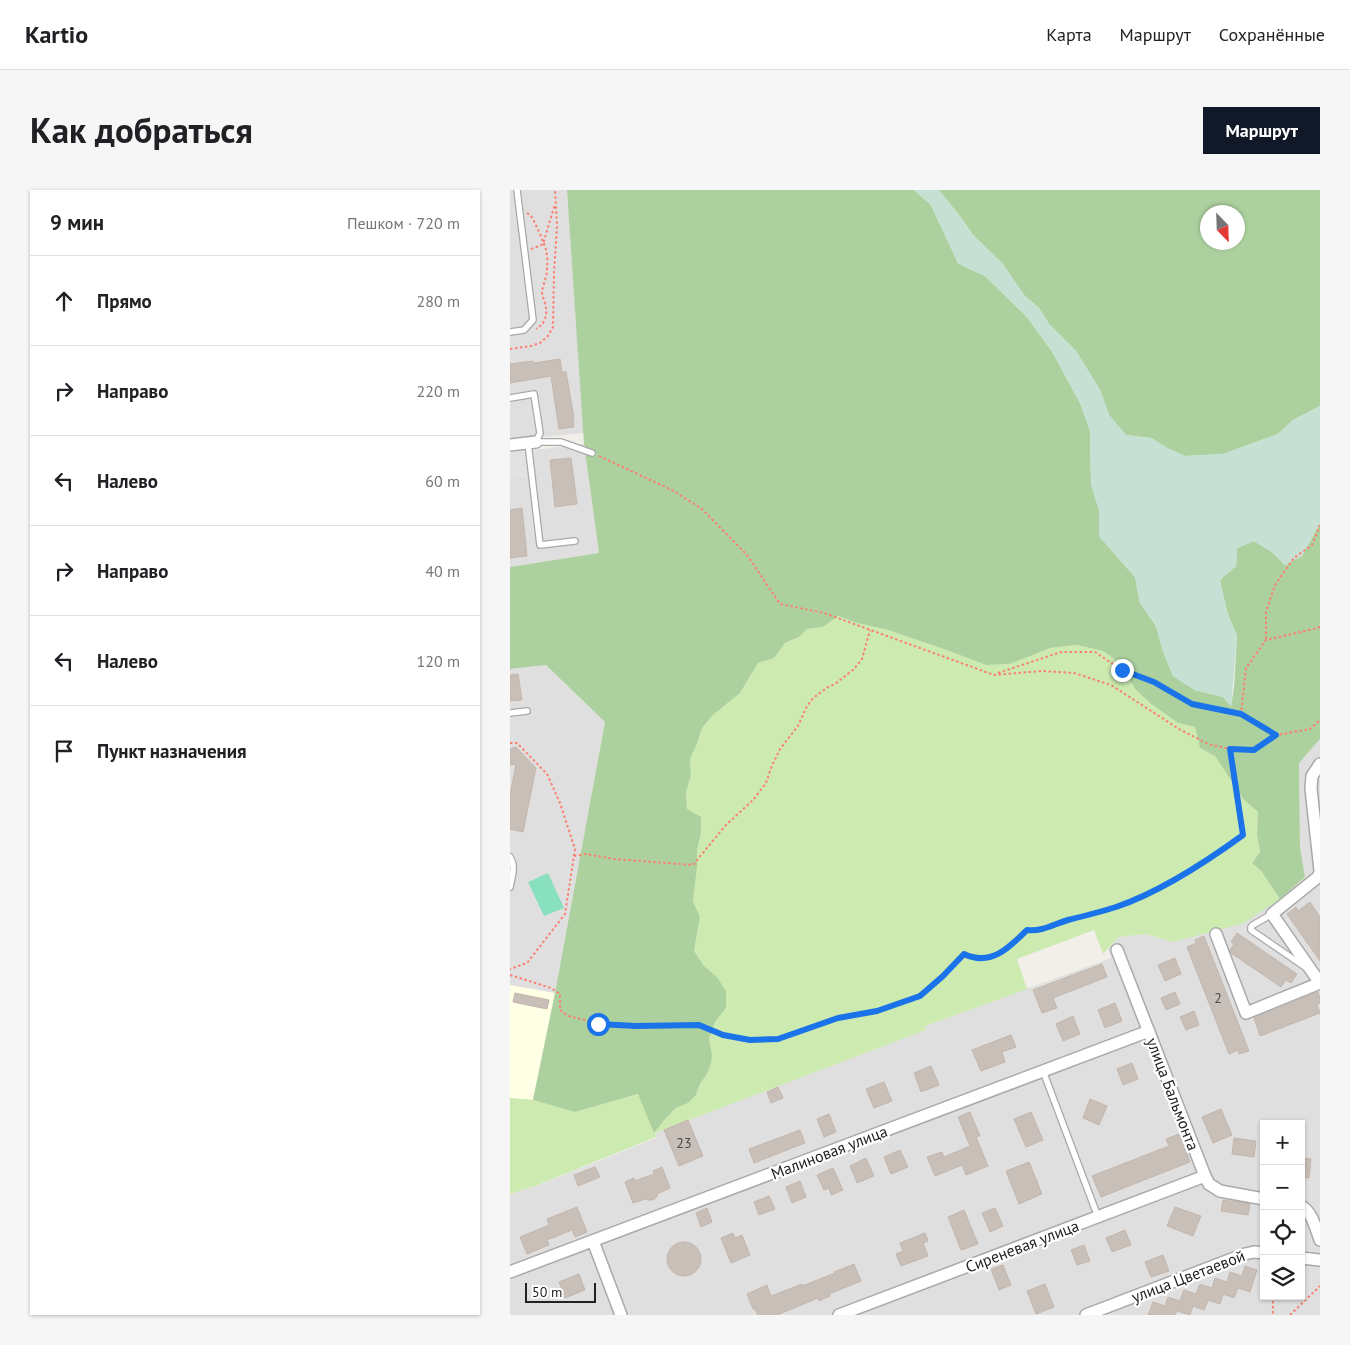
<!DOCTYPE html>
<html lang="ru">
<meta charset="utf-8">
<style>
:root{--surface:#fff;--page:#f6f6f6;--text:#202124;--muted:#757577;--line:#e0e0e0;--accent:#111827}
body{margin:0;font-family:"PT Sans",sans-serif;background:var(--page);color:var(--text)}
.controls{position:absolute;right:15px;bottom:15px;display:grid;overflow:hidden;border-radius:0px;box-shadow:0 1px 4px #0004}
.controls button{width:45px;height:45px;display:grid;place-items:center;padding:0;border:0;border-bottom:1px solid var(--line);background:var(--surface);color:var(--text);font:25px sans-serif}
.compass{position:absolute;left:690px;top:15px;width:45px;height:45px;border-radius:50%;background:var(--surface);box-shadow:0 1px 4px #0004;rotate:157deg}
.scale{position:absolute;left:15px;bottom:12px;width:71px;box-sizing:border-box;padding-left:5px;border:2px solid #222;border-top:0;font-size:14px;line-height:18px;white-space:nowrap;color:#222;-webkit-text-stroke:4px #fff;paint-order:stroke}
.stop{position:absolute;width:15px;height:15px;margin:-11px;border:4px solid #1a73e8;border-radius:50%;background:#fff}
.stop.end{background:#1a73e8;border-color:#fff;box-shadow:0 1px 5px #0008}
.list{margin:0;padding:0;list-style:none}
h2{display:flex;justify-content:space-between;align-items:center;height:65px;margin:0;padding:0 20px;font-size:21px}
h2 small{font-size:16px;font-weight:400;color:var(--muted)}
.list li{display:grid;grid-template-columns:32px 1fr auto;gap:15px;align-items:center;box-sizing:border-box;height:90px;padding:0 20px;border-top:1px solid var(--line)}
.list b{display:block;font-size:19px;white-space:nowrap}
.list em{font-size:16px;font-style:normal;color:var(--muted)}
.icon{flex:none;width:28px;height:28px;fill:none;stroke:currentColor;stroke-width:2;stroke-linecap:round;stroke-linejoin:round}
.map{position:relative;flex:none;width:810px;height:1125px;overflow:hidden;border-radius:0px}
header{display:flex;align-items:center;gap:30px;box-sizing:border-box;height:70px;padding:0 25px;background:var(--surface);border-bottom:1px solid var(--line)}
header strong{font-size:24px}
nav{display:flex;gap:28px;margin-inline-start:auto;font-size:18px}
.intro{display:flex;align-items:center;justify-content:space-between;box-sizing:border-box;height:120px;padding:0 30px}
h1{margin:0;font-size:35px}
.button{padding:12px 22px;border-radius:0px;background:var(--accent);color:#fff;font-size:18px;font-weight:700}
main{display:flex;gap:30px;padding:0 30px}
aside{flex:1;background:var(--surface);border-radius:0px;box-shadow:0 1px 4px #0004}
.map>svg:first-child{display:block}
</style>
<header>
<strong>Kartio</strong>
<nav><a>Карта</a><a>Маршрут</a><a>Сохранённые</a></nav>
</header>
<div class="intro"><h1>Как добраться</h1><a class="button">Маршрут</a></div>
<main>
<aside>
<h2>9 мин<small>Пешком · 720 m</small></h2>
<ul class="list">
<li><svg class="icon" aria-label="ahead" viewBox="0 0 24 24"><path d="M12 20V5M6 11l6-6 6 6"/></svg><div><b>Прямо</b></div><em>280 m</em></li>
<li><svg class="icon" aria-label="right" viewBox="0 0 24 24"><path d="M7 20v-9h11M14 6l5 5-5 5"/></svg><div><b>Направо</b></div><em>220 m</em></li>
<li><svg class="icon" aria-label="left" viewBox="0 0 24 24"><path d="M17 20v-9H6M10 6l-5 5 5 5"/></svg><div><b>Налево</b></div><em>60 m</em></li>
<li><svg class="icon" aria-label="right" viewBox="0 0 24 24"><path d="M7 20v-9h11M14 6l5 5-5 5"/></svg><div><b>Направо</b></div><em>40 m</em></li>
<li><svg class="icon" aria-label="left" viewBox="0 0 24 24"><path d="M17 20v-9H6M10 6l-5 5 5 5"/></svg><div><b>Налево</b></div><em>120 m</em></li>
<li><svg class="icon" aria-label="arrive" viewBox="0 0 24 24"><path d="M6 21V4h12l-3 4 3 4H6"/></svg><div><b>Пункт назначения</b></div></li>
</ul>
</aside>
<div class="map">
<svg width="810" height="1125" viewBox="0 0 810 1125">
<rect width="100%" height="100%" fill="#f2efe9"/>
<path fill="#e0dfdf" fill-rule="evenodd" d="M0,0H57L74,243L0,250Z
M74,254L89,363L0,377V263Z
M36,475L95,532L45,803L23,910L0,908V479Z
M810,549V1125H0V1004L26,996L146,948L144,943L416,840L415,836L601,768L598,759L609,747L636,744L663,752L770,709L795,687L790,657L789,572ZM754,934H791V1106H754Z"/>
<path fill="#ffffe5" d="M0,795L45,803L23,910L0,908Z"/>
<path fill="#cdebb0" d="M328,426L347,433L378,440L439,461L476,475L499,474L518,467L540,458L567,455L593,461L611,474L625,499L640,513L668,533L685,537L690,558L705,566L733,609L748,622L747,646L750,662L742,673L752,682L770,709L734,733L663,752L636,744L609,747L593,764L584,740L507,769L517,799L415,836L416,840L145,943L146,947L25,996L0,1004V908L23,910L65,922L129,904L144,943L157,927L166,918L178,913L186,905L190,894L197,884L202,865L199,848L205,832L216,818V801L207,787L194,776L184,761L190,727L183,711L187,678V660L191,644L177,619L176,602L181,586L180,569L187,554L192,538L203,525L230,503L248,473L264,468L275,453L289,447L297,439L313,437Z"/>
<path fill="#add19e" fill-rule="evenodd" d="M57,0H404L421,15L448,73L455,77L475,86L517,127L543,163L571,215L580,241L581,294L589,320V346L625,387L630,413L646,436L653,461L663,486L685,500L713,507L721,516L724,497L727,446L717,422L710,390L726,376L727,358L744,351L762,362L775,375L792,366L810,333V549L789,573L790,657L795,687L770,709L752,682L742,673L750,662L747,646L748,622L733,609L705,566L690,558L685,537L668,533L640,513L625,499L611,474L593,461L567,455L540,458L518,467L499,474L476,475L439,461L378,440L347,433L328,426L313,437L297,439L289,447L275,453L264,468L248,473L230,503L203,525L192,538L187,554L180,569L181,586L176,602L177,619L191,627V644L187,660V678L183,711L190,727L184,761L194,776L207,787L216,801V818L205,832L199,848L202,865L201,873L197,884L190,894L186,905L178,913L166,918L157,927L144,943L128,904L65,922L23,910L45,803L95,532L36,475L0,479V377L89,363L74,254Z
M429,0H810V216L783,230L768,244L713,264L675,266L657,258L641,248L616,245L599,225L590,200L566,161L539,134L529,118L514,105L492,73L463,45L452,29ZM698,22H728V52H698Z"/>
<path fill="#c6e0d4" d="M404,0H429L452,29L463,45L492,73L514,105L529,118L539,134L566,161L590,200L599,225L616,245L641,248L657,258L675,266L713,264L768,244L783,230L810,216V333L792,366L775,375L762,362L744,351L727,358L726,376L710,390L717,422L727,446L721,517L713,507L685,500L663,486L653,461L646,436L630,413L625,387L589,346V320L581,294L580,241L571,215L543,163L517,127L475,86L455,77L448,73L421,15Z"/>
<path fill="#88e0be" d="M38,683L54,718L34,726L18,692Z"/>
<path fill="#e2e2e2" d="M14,264L17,287L0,289V265Z"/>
<path fill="#c7bfb8" stroke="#c4b6ab" d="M50,169L52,182H56L64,228H63L64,237L49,239L41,186L0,193V174L23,171L24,173Z
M61,268L67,314L45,317L40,270Z
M12,318L17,366L0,368V320Z
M8,484L12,510L0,511V485Z
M6,557L26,578L13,642L0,639V605L6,574L0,575V559Z
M800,712L810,727V771L777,724L786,717L788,721Z
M727,743L787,784L781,793L776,790L771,797L721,763L720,760L724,754L721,752Z
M694,746L739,861L729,864L728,860L719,864L677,757L686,753L685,750Z
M665,768L671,784L655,791L648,775Z
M592,774L597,787L543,808L547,818L532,823L523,800Z
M665,802L670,814L656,820L651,808Z
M808,802L810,808V813L807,814L810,823L750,846L744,828Z
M5,803L39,810L37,819L3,812Z
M605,813L612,831L595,838L588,820Z
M684,821L689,835L676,840L670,827Z
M563,826L570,844L553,851L546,834Z
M501,845L506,857L492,862L495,872L471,881L462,860Z
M622,873L628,889L613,895L607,879Z
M421,876L429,895L411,902L404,883Z
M374,892L382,911L364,918L356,899Z
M268,897L273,908L261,913L257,902Z
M580,909L597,916L589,935L573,928Z
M711,919L722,945L703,953L692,927Z
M460,922L470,946L466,947L478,976L456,985L452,975L425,986L417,967L432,962L434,967L460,956L448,927Z
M521,922L533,950L516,957L504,929Z
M319,924L326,942L314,947L307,929Z
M178,930L193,966L169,976L154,940Z
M290,940L295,953L244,973L239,959Z
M669,944L680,972L591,1007L582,986L659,956L656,949Z
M724,948L746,951L744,967L722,964Z
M390,960L398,977L381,984L374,967Z
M356,968L364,986L347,993L340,976Z
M791,968L801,969L799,988L791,987Z
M519,972L532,1004L509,1014L496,981Z
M85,977L90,987L68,996L64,985Z
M152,977L160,998L147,1004V1007L143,1010H138L136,1009L123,1013L115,992L124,988L125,991L144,984L143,981Z
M323,978L333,1000L321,1005L319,998L314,1000L307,985Z
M290,991L296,1007L282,1013L276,997Z
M259,1006L265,1019L249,1025L244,1012Z
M713,1010L740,1014L738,1025L711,1021Z
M67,1017L77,1042L65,1047L62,1040L37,1050L39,1055L17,1064L10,1047L39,1035L37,1029Z
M665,1017L691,1026L683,1046L657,1036Z
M197,1018L202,1032L191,1037L186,1023Z
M485,1018L493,1036L480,1042L472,1023Z
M454,1020L468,1054L451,1060L438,1027Z
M615,1040L621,1055L602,1062L596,1048Z
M223,1043L225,1048L232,1045L240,1065L221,1073L211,1048Z
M415,1043L418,1051L413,1053L418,1066L391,1076L386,1064L393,1061L390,1053Z
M157 1069a17 17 0 1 1 34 0a17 17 0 1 1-34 0Z
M574,1055L580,1071L567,1075L561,1060Z
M653,1065L659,1081L641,1087L635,1072Z
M344,1074L351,1091L319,1104L320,1106L309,1111L308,1108L267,1125H248L244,1118L243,1119L237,1104L257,1095L261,1106L292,1094V1096L325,1083L324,1082Z
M493,1075L501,1095L489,1100L481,1079Z
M735,1076L747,1080L740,1102L728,1098L724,1108L713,1104L710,1114L698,1110L694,1120L683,1116L680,1125L667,1121L665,1125H638L643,1112L655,1116L658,1107L670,1111L674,1100L686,1104L690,1094L702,1098L705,1088L717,1092L720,1082L732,1086Z
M69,1084L75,1100L55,1108L49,1092Z
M535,1094L544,1117L526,1124L517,1101Z"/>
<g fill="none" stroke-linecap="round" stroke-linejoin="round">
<g stroke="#a9a9a9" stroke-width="8">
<path id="lane" d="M0,142L14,140L23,130L7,0
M0,208L24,204L30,243L26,252H51L82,263
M18,253L30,355L65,351
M0,523L17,521
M0,667C6,677 2,686 0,697
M762,724L743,735L741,737V740L795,777
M533,881L588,1027"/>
</g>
<g stroke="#a9a9a9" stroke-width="14">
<path id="street" d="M0,255L26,252
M810,574L802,586L801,599L810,680
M706,744L736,823L810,793L762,724L808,687L810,682
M607,760L695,986L699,994L710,1001L754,1009
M791,1016C802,1021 806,1039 810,1050
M83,1051L111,1125
M791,1068L810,1070
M0,1082L639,841
M329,1125L695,986
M576,1125L735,1064L744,1062L754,1063"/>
</g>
<path stroke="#fa8072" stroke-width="2" stroke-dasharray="2.5 2.5" stroke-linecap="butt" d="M17,23C18,24 19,24 20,25C23,27 35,55 36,60C37,66 38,73 37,79C37,87 33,94 32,102C32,106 34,109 35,113C38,124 36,133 26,139
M21,59L29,56L33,54L45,14
M0,159L21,156L30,153L38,146L43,137L44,83L47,36L45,0
M89,266L162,300L192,319L237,365L270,414L314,423L484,485L532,481L564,483L601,495L669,539L698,554L720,559L744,560L767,545L800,539L810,530
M756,449V422L765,395L784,368L802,355L810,335
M488,483L551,462H585L612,480L644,491L682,514L731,524L736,478L756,450L808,438L810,436
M731,524L766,544
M0,553H7L37,584L50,613L65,659L55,724L17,773L0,779
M64,666L76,664L104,669L183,675L215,636L243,610L256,593L261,578L270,559L288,536L296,518L303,508L318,497L325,494L344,479L352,469L360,440
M0,785L41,798L50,804V820L58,826L88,833L126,836L189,835L213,845L240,850L268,849L328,828L367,821L410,806L433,786L454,764C481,777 500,757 517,740L527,741L553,732L607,716L644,700L674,684L707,664L733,645L720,559
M763,1106V1125
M780,1125L810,1096"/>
<use href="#lane" stroke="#fff" stroke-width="5.5"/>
<use href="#street" stroke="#fff" stroke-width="11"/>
</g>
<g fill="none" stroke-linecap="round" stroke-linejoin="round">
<path stroke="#1a73e8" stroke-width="6" d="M88,834L126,836L189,835L213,845L240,850L268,849L328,828L367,821L410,806L433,786L454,764C481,777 500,757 517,740C532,742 544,734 558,730C574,726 590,722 606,717C650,702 696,672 733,645L720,559L744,560L766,545L731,524L682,514L644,492L612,480"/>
</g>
<g text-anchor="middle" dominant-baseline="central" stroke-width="4.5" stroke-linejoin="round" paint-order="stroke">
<g font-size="14" fill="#4b4948">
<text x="708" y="808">2</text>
<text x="174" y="953">23</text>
</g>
<g font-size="16" fill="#222" stroke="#fff">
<text transform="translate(663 904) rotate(69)">улица Бальмонта</text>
<text transform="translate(319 962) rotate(-21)">Малиновая улица</text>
<text transform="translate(512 1056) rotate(-21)">Сиреневая улица</text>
<text transform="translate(678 1086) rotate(-21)">улица Цветаевой</text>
</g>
</g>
</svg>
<div class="controls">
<button>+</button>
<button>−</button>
<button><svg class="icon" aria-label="locate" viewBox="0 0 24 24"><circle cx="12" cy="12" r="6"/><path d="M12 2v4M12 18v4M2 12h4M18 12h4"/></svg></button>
<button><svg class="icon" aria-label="layers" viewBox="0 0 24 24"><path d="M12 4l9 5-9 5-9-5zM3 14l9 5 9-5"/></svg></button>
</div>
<svg class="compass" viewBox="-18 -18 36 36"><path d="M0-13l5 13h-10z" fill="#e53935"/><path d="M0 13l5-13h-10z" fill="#757577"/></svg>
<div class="scale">50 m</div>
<div class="stop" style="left:88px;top:834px"></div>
<div class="stop end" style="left:612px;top:480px"></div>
</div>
</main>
